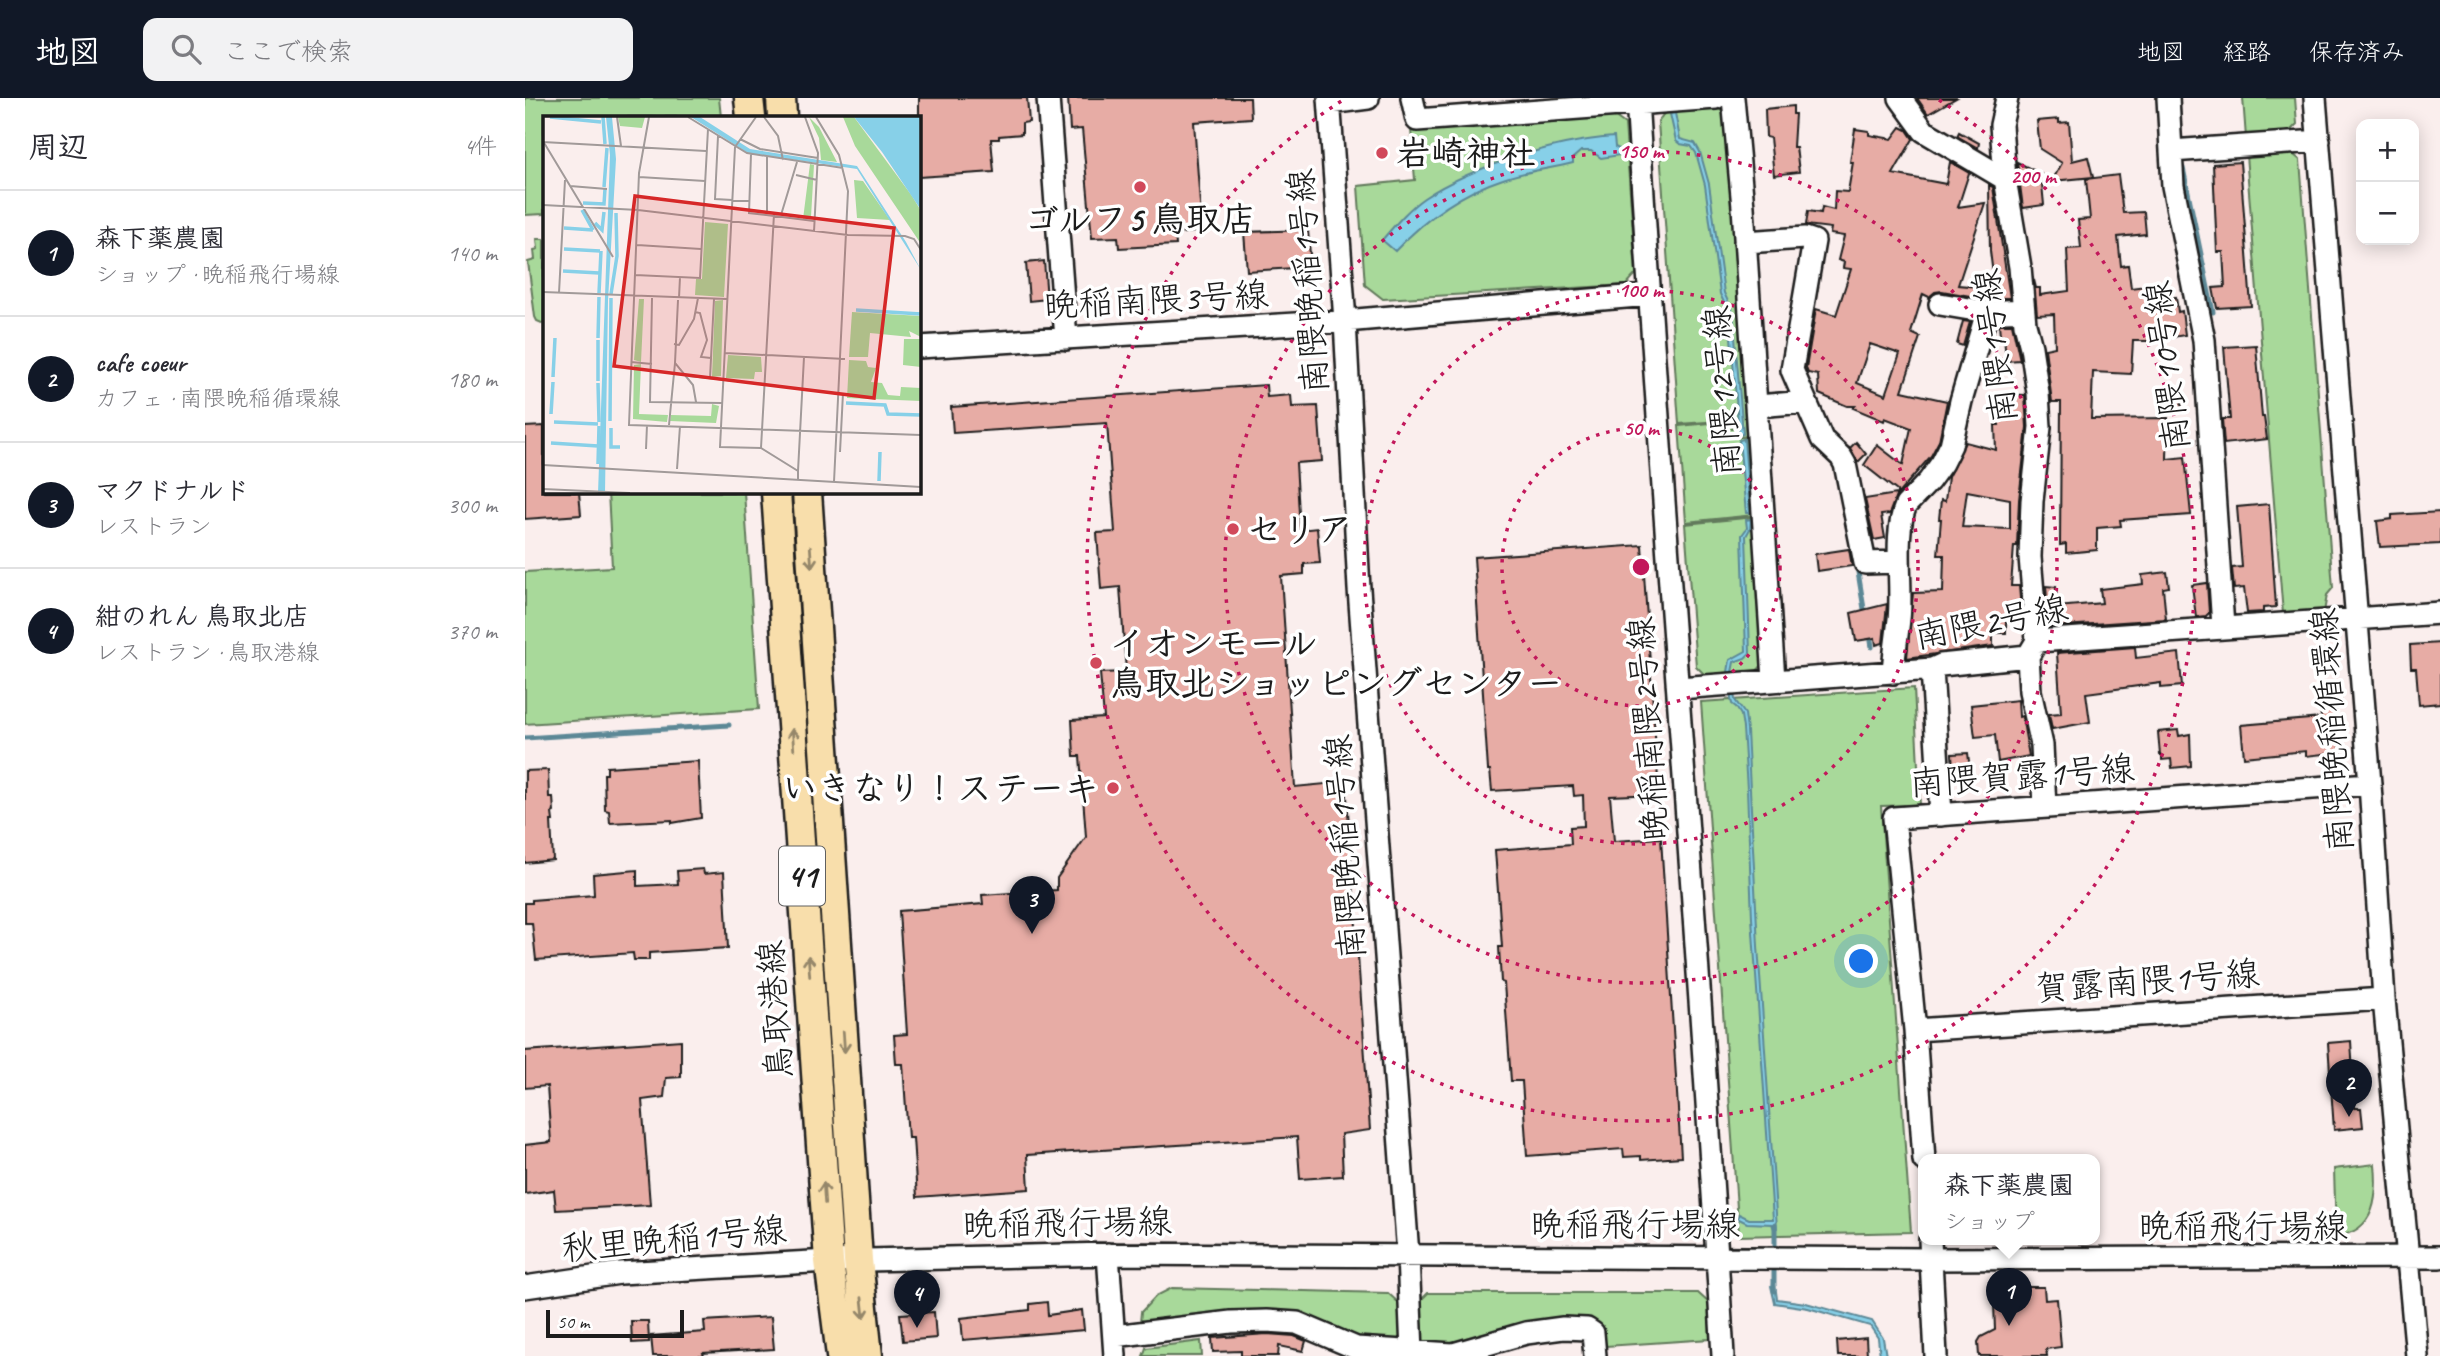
<!DOCTYPE html>
<html lang="ja">
<meta charset="utf-8">
<style>
:root{--surface:#fff;--page:#f2f2f3;--text:#2b2b33;--muted:#7c7c81;--line:#e1e1e2;--accent:#111827}
body{margin:0;font-family:Caveat,"Klee One",sans-serif;background:var(--page);color:var(--text)}
.controls{position:absolute;right:21px;top:21px;display:grid;overflow:hidden;border-radius:14px;box-shadow:0 4px 18px #0003}
.controls button{width:63px;height:63px;display:grid;place-items:center;padding:0;border:0;border-bottom:2px solid var(--line);background:var(--surface);color:var(--text);font:35px sans-serif}
.scale{position:absolute;left:21px;bottom:18px;width:138px;box-sizing:border-box;padding-left:7px;border:4px solid #1c1c1c;border-top:0;font-size:19px;line-height:24px;white-space:nowrap;color:#1c1c1c;-webkit-text-stroke:5px #fff;paint-order:stroke}
.you{position:absolute;left:1337px;top:864px;width:24px;height:24px;margin:-18px;border:5px solid #fff;border-radius:50%;background:#1a73e8;box-shadow:0 0 0 10px #1a73e833}
.badge{display:grid;place-items:center;width:46px;height:46px;border-radius:50%;background:var(--accent);color:#fff;font-size:23px;font-weight:700}
.pin{position:absolute;translate:-50% -58px;filter:drop-shadow(0 2px 4px #0008)}
.pin::after{content:'';position:absolute;top:37px;width:24px;height:21px;background:inherit;clip-path:polygon(0 0,100% 0,50% 100%)}
.popup{position:absolute;left:1393px;top:1056px;width:182px;height:91px;box-sizing:border-box;display:grid;place-content:center;border-radius:14px;background:var(--surface);filter:drop-shadow(0 2px 5px #0005);font-size:23px;white-space:nowrap;color:var(--muted)}
.popup b{font-size:26px;color:var(--text)}
.popup::after{content:'';position:absolute;left:50%;top:100%;margin-left:-14px;border:14px solid transparent;border-top-color:var(--surface)}
.list{margin:0;padding:0;list-style:none}
h2{display:flex;justify-content:space-between;align-items:center;height:91px;margin:0;padding:0 28px;font-size:30px}
h2 small{font-size:23px;font-weight:400;color:var(--muted)}
.list li{display:grid;grid-template-columns:46px 1fr auto;gap:21px;align-items:center;box-sizing:border-box;height:126px;padding:0 28px;border-top:2px solid var(--line)}
.list b{display:block;font-size:26px;white-space:nowrap}
.list p{margin:0;font-size:23px;white-space:nowrap;color:var(--muted)}
.list em{font-size:23px;font-style:normal;color:var(--muted)}
.icon{flex:none;width:38px;height:38px;fill:none;stroke:currentColor;stroke-width:2;stroke-linecap:round;stroke-linejoin:round}
.map{position:relative;flex:none;width:1915px;height:1258px;overflow:hidden}
header{display:flex;align-items:center;gap:42px;box-sizing:border-box;height:98px;padding:0 35px;background:var(--accent);color:#fff}
header strong{font-size:33px}
nav{display:flex;gap:38px;margin-inline-start:auto;font-size:24px}
.search{width:490px;height:63px;background:var(--page);display:flex;align-items:center;gap:18px;box-sizing:border-box;padding:0 24px;border-radius:14px;color:var(--muted);font-size:26px}
main{display:flex}
aside{flex:1;background:var(--surface)}
.map>svg:first-child{display:block}
</style>
<header>
<strong>地図</strong>
<div class="search"><svg class="icon" aria-label="search" viewBox="0 0 24 24"><circle cx="10" cy="10" r="6"/><path d="M15 15l6 6"/></svg>ここで検索</div>
<nav><a>地図</a><a>経路</a><a>保存済み</a></nav>
</header>
<main>
<aside>
<h2>周辺<small>4件</small></h2>
<ul class="list">
<li><span class="badge">1</span><div><b>森下薬農園</b><p>ショップ · 晩稲飛行場線</p></div><em>140 m</em></li>
<li><span class="badge">2</span><div><b>cafe coeur</b><p>カフェ · 南隈晩稲循環線</p></div><em>180 m</em></li>
<li><span class="badge">3</span><div><b>マクドナルド</b><p>レストラン</p></div><em>300 m</em></li>
<li><span class="badge">4</span><div><b>紺のれん 鳥取北店</b><p>レストラン · 鳥取港線</p></div><em>370 m</em></li>
</ul>
</aside>
<div class="map">
<svg width="1915" height="1258" viewBox="0 0 1915 1258">
<rect width="100%" height="100%" fill="#faeeed"/>
<filter id="ink" filterUnits="userSpaceOnUse"><feTurbulence type="fractalNoise" baseFrequency=".0143" numOctaves="2"/><feDisplacementMap in="SourceGraphic" scale="14" xChannelSelector="R" yChannelSelector="G"/><feConvolveMatrix kernelMatrix="1 2 1 2 8 2 1 2 1" color-interpolation-filters="sRGB"/></filter>
<g filter="url(#ink)">
<path fill="#a8d99a" stroke="#627a5b" stroke-width="2" d="M0,0H194L196,19H19V116L0,117Z
M1718,0H1770L1772,26L1762,36L1721,40Z
M1190,6L1202,19L1225,338L1213,339H1224L1230,417L1161,424L1154,328L1206,323L1207,332V322L1154,326L1133,23L1143,11Z
M1089,18L1100,26L1111,176L1101,187L858,201L840,187L833,88L890,82L886,32Z
M1764,53L1775,62L1808,490L1802,497L1799,514L1758,516L1721,57Z
M12,141H19V226L12,223L10,219L3,164L10,162L9,152L13,151Z
M83,394H219L234,611L0,626V474L87,469Z
M1230,419L1240,564L1230,575L1182,579L1171,568L1160,426Z
M1389,590L1395,707L1356,708L1386,1134L1214,1138L1176,604Z
M1850,1066C1853,1098 1851,1134 1811,1138L1809,1071Z
M647,1190L863,1195L875,1206L876,1243L833,1242L775,1218L615,1225L616,1214L631,1198Z
M903,1195H1173L1184,1205L1185,1241L1081,1248L1077,1233L928,1250L896,1248L895,1203Z
M676,1243L677,1258H618L621,1250Z"/>
<path fill="#87d0e8" stroke="#5c8896" stroke-width="2" d="M1150,15L1155,41L1170,45L1175,54L1184,86L1199,195L1208,214L1218,336L1214,337L1204,215L1195,196L1180,87L1171,55L1166,48L1155,46L1151,43L1145,16Z
M1089,39L1090,49L1094,51L1095,57L1076,60L1066,53H1056L1048,60V65C1025,71 1000,73 978,81C935,95 901,120 870,153L857,142C870,127 883,111 899,100C947,68 1032,43 1089,39Z
M1219,341L1225,415H1221L1214,342Z
M1226,421L1225,431L1221,438L1225,555L1220,560L1209,564L1207,574H1203L1205,562L1221,553L1217,437L1222,430L1221,422Z
M1209,595L1210,602L1220,616L1222,633L1233,848L1252,1130L1249,1131L1247,1126L1222,1125L1212,1120L1214,1116L1224,1121H1248L1227,820L1222,691L1218,630L1216,617L1211,609L1207,606L1205,596Z
M1250,1187L1252,1201L1281,1205L1347,1223L1358,1240L1361,1258H1355L1353,1240L1345,1228L1283,1210L1250,1205L1246,1188Z"/>
<g fill="none" stroke-linecap="round" stroke-linejoin="round">
<path stroke="#5c8896" stroke-width="5" d="M1658,70L1688,214
M1332,468L1340,517
M1345,537L1347,549
M0,640L204,627
M1250,1155V1126
M1249,1193V1165"/>
</g>
<path fill="#e7aca5" stroke="#1c1c1c" stroke-width="2" fill-rule="evenodd" d="M394,0H502L504,24L497,25V36L474,38V41H466L469,74L394,79Z
M543,0H725L726,20L669,24L677,133L650,136L651,147L594,150L593,139L567,140L557,31L545,32Z
M1392,0H1431L1403,16Z
M1268,8V16H1270L1268,49H1271L1274,74L1249,77L1245,40L1241,39L1240,11Z
M1534,21V25L1544,24L1547,63L1563,59L1568,79L1527,83L1537,65L1515,51L1512,23Z
M1376,29L1382,32L1388,41L1368,76L1421,86L1425,64L1444,75L1433,109L1460,105L1433,187L1465,190L1462,201L1417,193L1410,194L1404,199L1398,196L1386,235L1395,239L1377,293L1422,303L1414,343L1406,358L1371,398L1364,416L1356,417L1360,440L1349,442L1340,401L1372,396V393L1339,367L1352,347L1378,367L1386,330L1360,320L1359,323L1328,310L1330,308H1322L1294,296L1293,277L1283,275L1281,270L1291,211L1311,217L1326,171L1318,170L1319,164L1313,162L1319,138L1305,136L1306,130L1281,127L1283,113L1296,115L1297,109L1309,112L1310,93L1323,94L1328,64H1325L1330,31L1344,33V37L1367,41ZM1345,246L1375,256L1361,297L1332,285Z
M1434,34L1454,45L1453,50L1432,38Z
M1492,64L1516,76L1519,107L1498,110Z
M1715,64L1726,208L1692,210L1688,190L1700,189L1698,154H1692L1688,66Z
M1593,77L1598,115L1619,114L1621,136L1593,139L1596,168L1603,167L1606,190L1636,186L1637,201L1651,199L1653,214L1657,213L1660,237L1635,241V243H1608L1606,276L1568,274L1566,321L1643,320L1642,361L1660,359L1666,417L1595,422L1596,428L1572,430V452L1541,455V446L1535,447L1536,304H1527L1520,251L1530,249L1529,216L1512,217L1509,182L1511,190H1515V197L1544,193L1542,151L1556,150L1553,122L1565,121L1561,81Z
M1464,87L1468,89L1485,200H1471L1465,153Z
M783,132L786,169L722,173L719,134Z
M519,163L522,201L504,203L501,165Z
M1438,223L1445,224L1438,248L1432,246Z
M1474,226H1487L1495,262L1481,263L1479,237H1475Z
M1731,247L1737,319H1739L1742,341L1699,346L1697,321H1705L1699,249Z
M741,287L742,299L766,297L767,309L793,308L797,363L771,365L775,432L792,430L795,465L779,466V476L756,478L770,689L821,684L845,1032L816,1036L818,1078L775,1081L772,1039L502,1057L504,1091L392,1099L388,1040H383L378,966H371L369,937L382,936L374,813L458,806L457,797L532,792V780L561,739L555,658H549L547,622L579,620L575,575L601,574L595,489L576,491L572,435L590,434L582,325L428,335L426,309Z
M1470,296L1500,297L1502,329L1494,402L1492,448H1489L1486,488H1494L1496,512L1481,513V535H1468V548L1382,560L1388,495L1418,494L1419,457H1413L1416,421H1414L1416,402L1420,403L1423,379L1440,344L1471,352L1470,327H1474ZM1442,393L1485,401V431L1437,429Z
M1643,300L1657,301L1656,315L1641,314Z
M19,328V394H54L56,417L0,421V329Z
M1331,344L1341,356L1333,364L1325,350Z
M1744,406L1751,509L1738,510V514L1722,515L1719,490L1709,491L1707,470L1717,469L1712,409Z
M1915,414V446L1855,449L1852,423L1867,421V417Z
M1117,447L1134,696L1085,698L1089,743L1136,740L1156,1059L1116,1062V1058L1099,1059L1098,1051L1002,1058L997,983H986L979,885L976,884L974,849H977L970,752L1046,746L1045,729L1059,728L1058,697L1049,698L1048,688L967,693L965,672H963L949,459Z
M1324,451L1327,468L1292,473L1290,456Z
M1642,474L1644,489L1638,490L1641,521L1524,529L1521,488L1531,489L1532,509L1577,505L1575,491L1618,486L1617,477Z
M1682,485L1684,515L1681,518L1671,519L1667,487Z
M1362,506L1358,545L1351,547L1350,540L1331,543L1326,515Z
M1915,545V605L1894,607L1891,570H1886L1885,547Z
M1610,549L1611,560L1654,555L1657,588L1636,590V585L1561,595L1565,624L1527,631L1524,616L1536,615L1532,555Z
M1815,591L1816,609H1811L1816,654L1781,658V653L1719,659L1716,627L1796,620L1794,592Z
M1493,602L1494,619L1497,618L1504,658L1473,664L1470,637L1450,639L1446,607Z
M1653,632L1654,638L1665,636L1666,668L1647,670L1646,661L1637,662V657H1635L1633,634Z
M1443,655L1446,680L1429,682L1427,656Z
M173,663L176,720L147,725V722L85,725L84,713L80,712L79,676H82V669Z
M23,672L24,699H28L29,714L27,715L28,723H26L28,762L0,765V673Z
M178,771L179,776L199,774L203,850L124,855V862H109L108,855L11,862L7,825H0V805H7V802L69,797L68,776L112,772V788L153,786L152,773Z
M156,942V979L141,980L139,999L117,1002L125,1107L31,1112L29,1092L0,1096V1047L26,1044L22,988L0,990V953Z
M1826,943L1830,1010H1836L1838,1029L1809,1032L1803,945Z
M1492,1189H1519L1520,1202L1532,1201L1536,1249L1521,1251L1522,1258H1454L1453,1244L1456,1239L1470,1232L1469,1205H1476V1190Z
M522,1204L523,1217L557,1212L559,1232L438,1242L436,1220L505,1212V1206Z
M409,1214L411,1240L378,1243L375,1216Z
M246,1219L249,1251L178,1255L179,1258H128L126,1238L180,1234L179,1223Z
M106,1223H123L124,1244L107,1245Z
M742,1236L769,1238L781,1243L778,1253L754,1248L753,1258H716V1253L688,1254L687,1240Z
M1341,1240L1342,1258H1313L1312,1243Z"/>
<g fill="none" stroke-linecap="round" stroke-linejoin="round">
<g stroke="#1c1c1c" stroke-width="26">
<path id="minor" d="M523,0L541,241
M804,0L820,223L834,491L883,1157L887,1254
M887,0L892,22L1191,0
M1112,0C1137,420 1174,838 1198,1258
M1208,0L1218,109L1249,582
M1375,0L1399,33L1480,81L1495,169L1500,226L1506,249L1513,295L1515,329L1507,403L1505,459L1512,543
M1643,0L1648,88L1679,242L1698,529
M1790,0L1845,686L1859,901L1892,1258
M805,5L843,0
M1646,53L1794,43
M1480,81L1476,27L1482,0
M1220,144L1280,140L1289,143L1267,272L1297,341L1316,359L1320,366L1340,465L1374,464
M1415,206L1462,214
M394,249L820,223L1124,197
M1232,308L1280,304
M1503,558L1505,593L1517,647L1520,709
M1407,571L1416,717
M1368,575C1369,556 1372,539 1374,521C1378,488 1368,436 1381,407L1404,383L1417,365L1426,347L1436,303L1462,214L1498,212
M1154,590L1407,571L1416,567L1503,558L1512,543L1915,515
M1390,932L1859,901
M1399,1062L1390,932L1369,720L1845,686
M1405,1142L1411,1258
M583,1156L590,1258
M0,1189L95,1175L304,1163L583,1156L1406,1161L1915,1159
M589,1238L706,1224L742,1223L772,1225L831,1250L928,1256L1001,1235L1038,1230L1062,1231L1068,1235L1070,1258"/>
</g>
<g stroke="#1c1c1c" stroke-width="33">
<path id="major" d="M224,0L226,19
M256,0L257,19
M251,394L304,1163L316,1258
M282,394L333,1162L343,1258"/>
</g>
<use href="#minor" stroke="#fff" stroke-width="21"/>
<use href="#major" stroke="#f8deab" stroke-width="28"/>
</g>
<defs><path id="oneway-shaft" d="M-6 0H5M1.5-3L5.5 0L1.5 3" fill="none" stroke-width="1.6" stroke-linecap="round" stroke-linejoin="round" transform="scale(1.75)"/></defs>
<g stroke="#95876b">
<use href="#oneway-shaft" transform="translate(286 459) rotate(86)"/>
<use href="#oneway-shaft" transform="translate(268 641) rotate(-94)"/>
<use href="#oneway-shaft" transform="translate(284 868) rotate(-94)"/>
<use href="#oneway-shaft" transform="translate(319 944) rotate(86)"/>
<use href="#oneway-shaft" transform="translate(299 1095) rotate(-94)"/>
<use href="#oneway-shaft" transform="translate(338 1210) rotate(84)"/>
</g>
</g>
<g fill="none" stroke="#c2185b" stroke-width="3.5" stroke-dasharray="3.5 7">
<circle cx="1116" cy="469" r="139"/>
<circle cx="1116" cy="469" r="277"/>
<circle cx="1116" cy="469" r="416"/>
<path d="M1414 2A554 554 0 1 1 818 2"/>
</g>
<g fill="#d1495b" stroke="#fff" stroke-width="2.5">
<circle cx="857" cy="55" r="7"/>
<circle cx="615" cy="89" r="7"/>
<circle cx="708" cy="431" r="7"/>
<circle cx="571" cy="565" r="7"/>
<circle cx="588" cy="690" r="7"/>
</g>
<g text-anchor="middle" dominant-baseline="central" stroke-width="7" stroke-linejoin="round" paint-order="stroke">
<rect fill="#fff" stroke="#606060" stroke-width="2" x="254" y="748.5" width="46" height="59" rx="5"/>
<g font-size="33" font-weight="bold" fill="#1c1c1c">
<text x="277" y="778">41</text>
</g>
<g font-size="35" font-weight="bold" fill="#1c1c1c" stroke="#fff" text-anchor="start">
<text x="871" y="55">岩崎神社</text>
<text x="615" y="121" text-anchor="middle">ゴルフ5 鳥取店</text>
<text x="722" y="431">セリア</text>
<text x="585" y="545">イオンモール<tspan x="585" dy="40">鳥取北ショッピングセンター</tspan></text>
<text x="574" y="690" text-anchor="end">いきなり！ステーキ</text>
</g>
<g font-size="35" fill="#1c1c1c" stroke="#fff">
<text transform="translate(783 183) rotate(-94)">南隈晩稲1号線</text>
<text transform="translate(631 202) rotate(-3)">晩稲南隈3号線</text>
<text transform="translate(1470 248) rotate(-97)">南隈1号線</text>
<text transform="translate(1642 268) rotate(-97)">南隈10号線</text>
<text transform="translate(1197 293) rotate(-94)">南隈12号線</text>
<text transform="translate(1466 524) rotate(-11)">南隈2号線</text>
<text transform="translate(1123 631) rotate(-94)">晩稲南隈2号線</text>
<text transform="translate(1807 632) rotate(-94)">南隈晩稲循環線</text>
<text transform="translate(1497 678) rotate(-4)">南隈賀露1号線</text>
<text transform="translate(820 749) rotate(-94)">南隈晩稲1号線</text>
<text transform="translate(1622 883) rotate(-4)">賀露南隈1号線</text>
<text transform="translate(250 912) rotate(-94)">鳥取港線</text>
<text transform="translate(542 1125) rotate(-1)">晩稲飛行場線</text>
<text x="1110" y="1126">晩稲飛行場線</text>
<text x="1718" y="1128">晩稲飛行場線</text>
<text transform="translate(149 1141) rotate(-5)">秋里晩稲1号線</text>
</g>
</g>
<g transform="translate(18 18)">
<rect width="378" height="378" fill="#faeeed"/>
<path d="M75,1H102L99,12L77,10ZM266,1L276,11L294,46L278,44L276,22ZM300,1H311L369,80L378,95V128L312,30ZM267,48L271,49L268,101L260,103ZM311,64L320,65L347,104L314,102ZM162,106L185,108L181,181L152,179L153,163H159ZM96,183H101L98,246L91,244ZM180,184L178,260L169,261L172,185ZM309,196L378,200V221L366,215L368,221L327,217L325,241H306ZM361,223H378V251L360,249ZM185,239L218,241L219,256H212L211,263L183,262ZM306,244L323,245L325,251L333,252L328,266L339,267L345,279L357,280L358,271L378,272V285L304,282ZM98,248L96,298L125,299L124,306L90,303L91,249ZM169,288L176,290L173,307L127,305L128,299L168,300Z" fill="#a8d99a"/>
<path d="M63,1H69L73,43L65,185L62,377H55L67,39ZM148,1H157L207,33L314,50L363,126L378,154L314,53L205,37ZM311,1H378V94L339,36Z" fill="#87d0e8"/>
<path fill="none" stroke="#87d0e8" stroke-width="3.5" d="M7,1L58,6M60,1L62,28M61,71L64,32M40,87L61,88L62,73M39,94L50,114M52,107L59,114L61,96M21,112L50,114M21,133L57,135M20,155L56,157M56,177L58,135M68,178L74,140L73,97M313,194L378,198M55,222L56,181M55,224V265M10,261L12,222M55,267L56,306M303,287L342,289L345,298L378,299M8,298L10,266M67,305L68,182M11,306L55,308M68,312V331H77M8,327L55,330M55,348L56,310M336,365L337,336"/>
<path fill="none" stroke="#a19a99" stroke-width="2" d="M74,1L78,30M106,1L96,57L86,309L378,319M145,1L204,37L300,52M213,1L192,31L177,331L218,332L255,355V364M221,1L235,20L240,44M262,1L275,37L271,116M273,1L296,39L305,75L291,366M175,20L172,83L207,85M197,23L217,33L275,42M0,25L70,141M0,26L163,35M208,38L206,97L271,105M224,41V97M253,59L274,64M96,61L162,65M27,70L64,73M0,89L95,94L305,119L362,120L371,123L378,134M238,99L254,46M94,129L158,133M92,159L157,162L165,13M0,176L184,183M16,177L22,64M109,182L107,286L179,287M136,182L137,161M135,184L132,247L150,269L153,286M152,196L157,197L164,224L158,241L168,242M131,228L136,229L151,203L155,182M182,237L302,243M88,246L109,248M146,260L222,268M167,262L171,183M126,309L132,247M218,332L231,98M103,333L104,309M297,336L300,277M0,349L378,371M134,353L137,310M255,355L261,241M0,373L87,377"/>
<path fill="#d62828" fill-opacity="0.15" stroke="#d62828" stroke-width="3.5" d="M92,80L351,112L331,282L71,250Z"/>
<rect width="378" height="378" fill="none" stroke="#1c1c1c" stroke-width="3.5"/>
</g>
<circle cx="1116" cy="469" r="10" fill="#c2185b" stroke="#fff" stroke-width="3.5"/>
<g font-size="21" text-anchor="middle" font-weight="bold" fill="#c2185b" stroke="#fff" stroke-width="7" stroke-linejoin="round" paint-order="stroke">
<text x="1116" y="60">150 m</text>
<text x="1508" y="85">200 m</text>
<text x="1116" y="199">100 m</text>
<text x="1116" y="337">50 m</text>
</g>
</svg>
<div class="controls">
<button>+</button>
<button>−</button>
</div>
<div class="scale">50 m</div>
<div class="you"></div>
<div class="pin badge" style="left:1484px;top:1228px">1</div>
<div class="popup"><b>森下薬農園</b>ショップ</div>
<div class="pin badge" style="left:1824px;top:1019px">2</div>
<div class="pin badge" style="left:507px;top:836px">3</div>
<div class="pin badge" style="left:392px;top:1230px">4</div>
</div>
</main>
